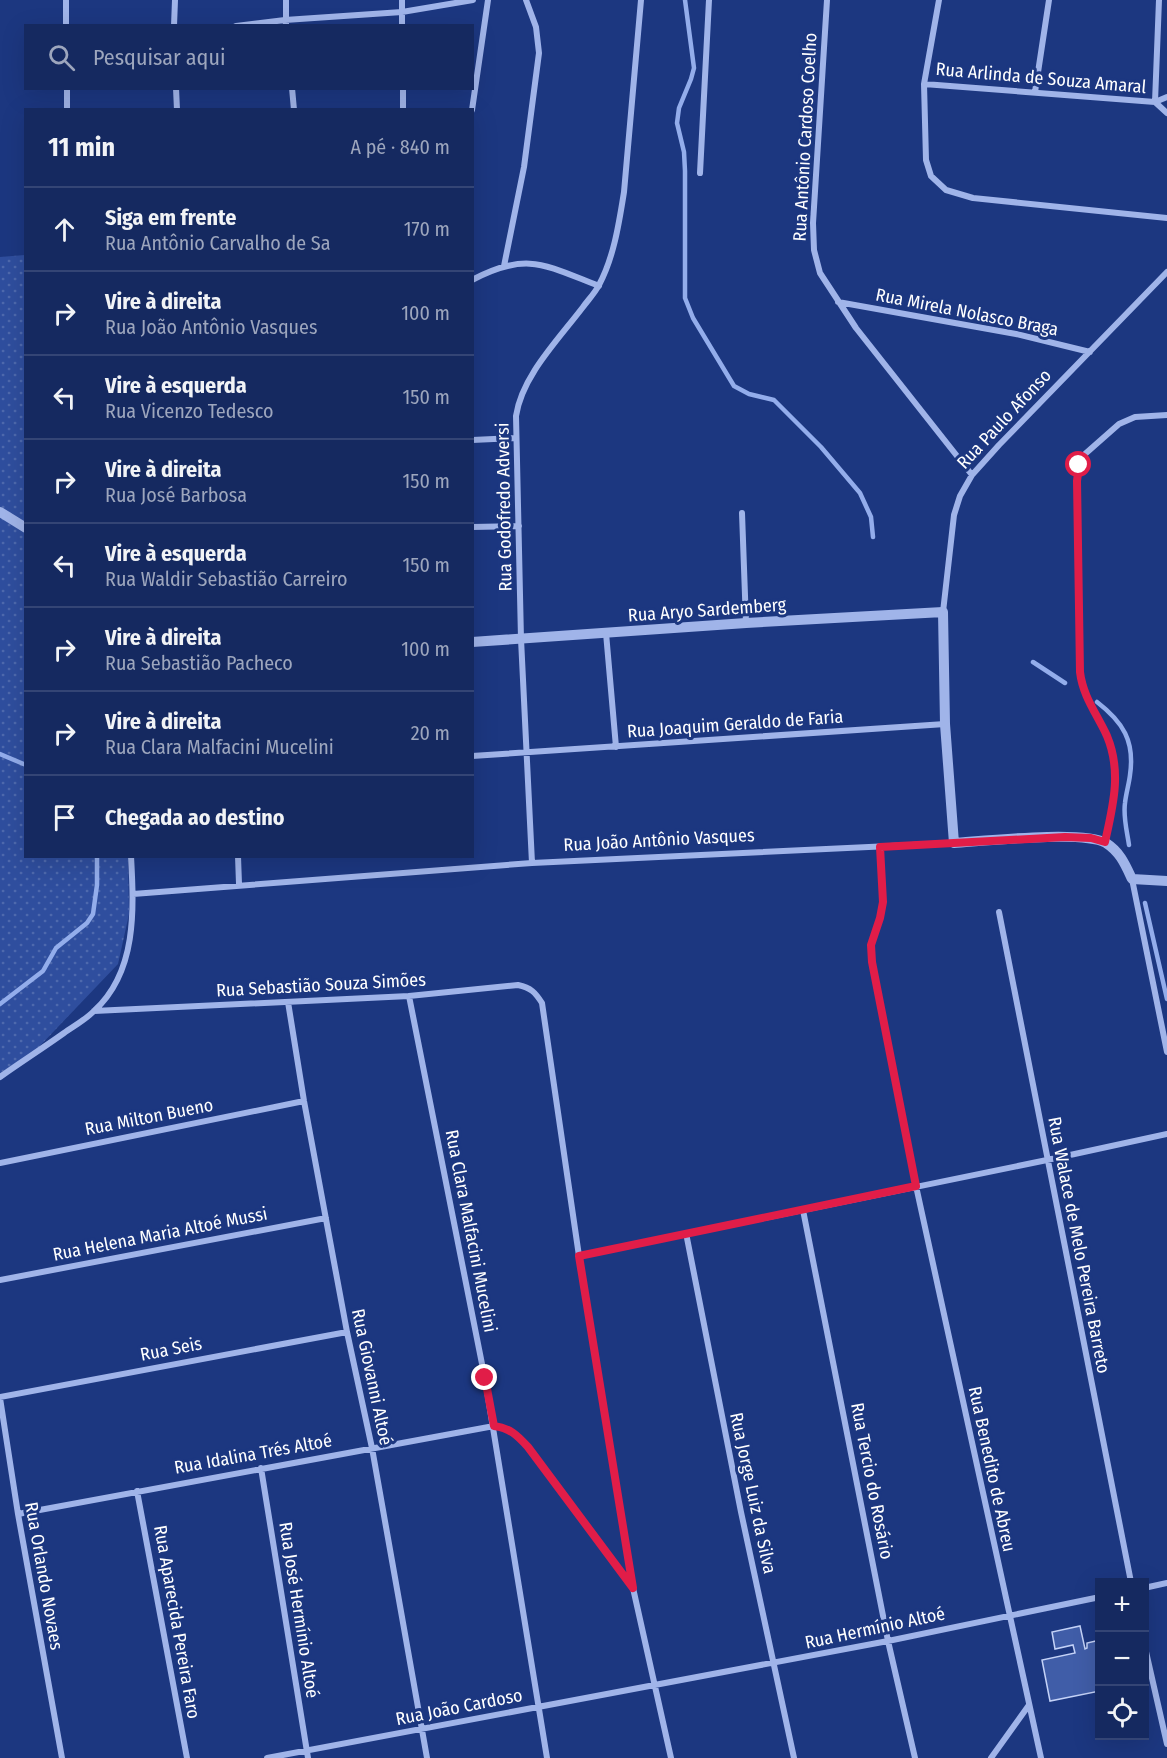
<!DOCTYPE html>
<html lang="pt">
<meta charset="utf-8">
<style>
:root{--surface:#152960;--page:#1e3166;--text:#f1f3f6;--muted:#9da6bd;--line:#344575}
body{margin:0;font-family:"Fira Sans Condensed",sans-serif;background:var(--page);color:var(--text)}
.controls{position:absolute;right:18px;bottom:18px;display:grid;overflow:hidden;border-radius:0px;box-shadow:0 6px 24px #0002}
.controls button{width:54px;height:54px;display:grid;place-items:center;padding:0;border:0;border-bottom:2px solid var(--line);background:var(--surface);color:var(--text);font:30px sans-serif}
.stop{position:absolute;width:18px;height:18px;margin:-14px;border:4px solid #e11d48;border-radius:50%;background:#fff}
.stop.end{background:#e11d48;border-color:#fff;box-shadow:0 2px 6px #0008}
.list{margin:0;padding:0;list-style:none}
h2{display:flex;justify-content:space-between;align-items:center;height:78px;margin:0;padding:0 24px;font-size:26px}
h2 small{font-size:20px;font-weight:400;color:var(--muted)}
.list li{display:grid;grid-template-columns:39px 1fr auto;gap:18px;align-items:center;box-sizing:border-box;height:84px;padding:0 24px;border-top:2px solid var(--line)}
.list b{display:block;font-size:22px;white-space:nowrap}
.list p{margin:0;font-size:20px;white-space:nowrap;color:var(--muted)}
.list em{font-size:20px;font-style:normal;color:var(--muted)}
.icon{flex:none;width:33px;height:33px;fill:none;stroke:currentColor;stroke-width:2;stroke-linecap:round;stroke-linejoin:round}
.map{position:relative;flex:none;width:1167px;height:1758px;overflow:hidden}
.search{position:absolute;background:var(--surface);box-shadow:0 6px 24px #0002;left:24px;top:24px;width:450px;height:66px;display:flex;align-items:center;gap:15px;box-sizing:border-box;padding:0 21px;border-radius:0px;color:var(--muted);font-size:22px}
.panel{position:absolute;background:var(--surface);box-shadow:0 6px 24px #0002;left:24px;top:108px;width:450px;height:750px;border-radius:0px}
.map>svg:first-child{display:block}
</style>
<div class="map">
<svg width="1167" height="1758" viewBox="0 0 1167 1758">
<defs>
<pattern id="grass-dots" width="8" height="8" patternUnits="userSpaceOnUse" patternTransform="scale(1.5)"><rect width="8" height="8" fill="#2f4e9e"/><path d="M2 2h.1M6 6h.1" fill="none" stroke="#4e69ad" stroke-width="1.8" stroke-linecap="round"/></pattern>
</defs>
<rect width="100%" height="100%" fill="#1c3780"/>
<path fill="url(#grass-dots)" d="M25,255L26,856L128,857L129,914L118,964L35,1051L0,1073V257Z"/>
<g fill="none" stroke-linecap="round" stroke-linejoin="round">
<path stroke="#93adeb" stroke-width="4.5" d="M685,0L694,68L691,79L679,108L677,123L684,152L685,171V298L693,318L734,386L749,394L774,400L821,447L860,493L871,517L873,537
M1033,662L1065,683
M1097,702C1123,722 1135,741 1130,775C1129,784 1126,793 1125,803C1123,817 1127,831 1129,845
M0,754L26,765
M1145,903L1167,999
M0,1004L43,971L56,948L87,923L93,914L97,885V856"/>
</g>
<path fill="#405da8" stroke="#c4d2f7" stroke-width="1.5" d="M1080,1626L1085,1649L1087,1648V1643L1100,1640V1691L1050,1701L1042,1660L1075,1653L1073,1645L1055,1649L1052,1632Z"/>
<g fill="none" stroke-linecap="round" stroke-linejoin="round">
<path stroke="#a0b4e9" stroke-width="6" d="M66,0V26
M402,0V26
M827,0L813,223L814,250L820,273L856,328L972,475
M939,0L924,84L926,160L931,176L946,190L973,198L1167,218
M174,26L175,0
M236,26L285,20L402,12L473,0
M286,26V0
M924,84L1155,102L1167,97
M67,88V110
M176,88L177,110
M292,88L294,110
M403,88V110
M1035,92L1049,0
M1155,102L1159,0
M1155,102L1167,113
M472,110L488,0
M700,173L709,0
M504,266L524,167L539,53L536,27L526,0
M472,280C527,251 545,265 599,286
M838,302L1016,334L1090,352
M472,440L516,438
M742,513L746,623
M472,527L519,526
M943,612L954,515L960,496L972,475L999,445L1167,272
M606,633L616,747
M472,756L945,724
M1105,842C1113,806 1122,772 1107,736C1097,714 1083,697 1080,672L1077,481L1079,465L1085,454L1119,424L1135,417L1167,415
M880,847L883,902L880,918L871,945L872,962L916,1186L1041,1758
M238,856L239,884
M532,863L521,639L516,416C522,376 558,340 583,307C588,300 595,293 599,285C614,257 619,223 624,192L641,0
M1132,879L1167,1052
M133,894L532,863L954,843
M999,912L1131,1582
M409,996L485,1379L547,1758
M288,1002L304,1101L347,1332L372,1448L427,1758
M94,1011L409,996L518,985C531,988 535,992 542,1003L579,1256L633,1588L671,1758
M0,1077C21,1062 43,1048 64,1033C74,1026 85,1020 94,1011C137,972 134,910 131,856
M0,1163L304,1101
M803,1210L888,1641L915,1758
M686,1233L741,1512L794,1758
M579,1256L1047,1160L1167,1134
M0,1280L326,1218
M0,1397L347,1332
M0,1398L18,1514L62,1758
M261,1468L308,1758
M137,1491L187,1758
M18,1514L494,1426C510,1428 517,1435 528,1447L631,1585
M1144,1588L1167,1583
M1144,1643L1167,1744
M267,1758L888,1641L1100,1597
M991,1758L1029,1705"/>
<path stroke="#a0b4e9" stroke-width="10" d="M0,512L26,528
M472,642L746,623L943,612L945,724L954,843C984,841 1084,830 1106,843C1120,852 1125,864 1132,879L1167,881"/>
</g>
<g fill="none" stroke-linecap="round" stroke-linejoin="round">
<path stroke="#e11d48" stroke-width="8" d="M485,1378L494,1426C510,1428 517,1435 528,1447L633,1588L579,1256L916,1186L872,962L871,945L880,918L883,902L880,847L1065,837L1091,838L1105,842C1113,806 1122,772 1107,736C1097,714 1083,697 1080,672L1077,481L1079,465"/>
</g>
<g text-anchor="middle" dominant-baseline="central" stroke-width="6" stroke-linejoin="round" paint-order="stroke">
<g font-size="18" fill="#fff" stroke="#1c3780">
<text transform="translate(1041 78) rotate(5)">Rua Arlinda de Souza Amaral</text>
<text transform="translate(805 137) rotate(-87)">Rua Antônio Cardoso Coelho</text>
<text transform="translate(967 312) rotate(11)">Rua Mirela Nolasco Braga</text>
<text transform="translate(1004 419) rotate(-47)">Rua Paulo Afonso</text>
<text transform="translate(504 507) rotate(-91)">Rua Godofredo Adversi</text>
<text transform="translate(707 610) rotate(-4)">Rua Aryo Sardemberg</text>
<text transform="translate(735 724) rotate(-4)">Rua Joaquim Geraldo de Faria</text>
<text transform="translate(659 840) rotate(-3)">Rua João Antônio Vasques</text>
<text transform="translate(321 985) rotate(-3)">Rua Sebastião Souza Simões</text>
<text transform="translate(149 1117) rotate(-11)">Rua Milton Bueno</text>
<text transform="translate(471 1231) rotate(79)">Rua Clara Malfacini Mucelini</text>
<text transform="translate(160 1234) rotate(-11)">Rua Helena Maria Altoé Mussi</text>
<text transform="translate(1079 1245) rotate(79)">Rua Walace de Melo Pereira Barreto</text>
<text transform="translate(171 1349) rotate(-11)">Rua Seis</text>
<text transform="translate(372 1377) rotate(78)">Rua Giovanni Altoé</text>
<text transform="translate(253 1454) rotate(-10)">Rua Idalina Trés Altoé</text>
<text transform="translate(992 1469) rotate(78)">Rua Benedito de Abreu</text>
<text transform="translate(872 1481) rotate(79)">Rua Tercio do Rosário</text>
<text transform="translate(753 1493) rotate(78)">Rua Jorge Luiz da Silva</text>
<text transform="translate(44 1576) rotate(80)">Rua Orlando Novaes</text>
<text transform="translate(299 1610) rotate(81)">Rua José Hermínio Altoé</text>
<text transform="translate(177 1622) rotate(80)">Rua Aparecida Pereira Faro</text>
<text transform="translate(875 1628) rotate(-12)">Rua Hermínio Altoé</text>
<text transform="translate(459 1707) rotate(-11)">Rua João Cardoso</text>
</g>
</g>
</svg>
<div class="controls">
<button>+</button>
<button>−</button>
<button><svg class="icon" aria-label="locate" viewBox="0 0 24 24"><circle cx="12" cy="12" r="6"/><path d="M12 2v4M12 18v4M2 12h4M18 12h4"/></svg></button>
</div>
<div class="stop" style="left:1079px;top:465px"></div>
<div class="stop end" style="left:485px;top:1378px"></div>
<div class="search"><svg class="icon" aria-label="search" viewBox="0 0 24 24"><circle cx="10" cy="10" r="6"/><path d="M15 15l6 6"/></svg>Pesquisar aqui</div>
<section class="panel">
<h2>11 min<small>A pé · 840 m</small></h2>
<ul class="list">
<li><svg class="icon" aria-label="ahead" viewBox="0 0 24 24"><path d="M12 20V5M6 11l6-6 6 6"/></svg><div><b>Siga em frente</b><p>Rua Antônio Carvalho de Sa</p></div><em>170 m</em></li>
<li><svg class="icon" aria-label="right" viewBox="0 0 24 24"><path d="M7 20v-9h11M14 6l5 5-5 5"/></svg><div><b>Vire à direita</b><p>Rua João Antônio Vasques</p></div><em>100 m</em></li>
<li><svg class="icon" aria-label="left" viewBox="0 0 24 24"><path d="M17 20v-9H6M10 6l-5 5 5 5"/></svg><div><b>Vire à esquerda</b><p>Rua Vicenzo Tedesco</p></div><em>150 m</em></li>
<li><svg class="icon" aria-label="right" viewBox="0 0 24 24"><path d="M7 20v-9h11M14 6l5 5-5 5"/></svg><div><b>Vire à direita</b><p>Rua José Barbosa</p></div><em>150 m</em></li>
<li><svg class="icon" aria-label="left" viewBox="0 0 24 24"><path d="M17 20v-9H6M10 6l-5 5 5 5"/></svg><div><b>Vire à esquerda</b><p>Rua Waldir Sebastião Carreiro</p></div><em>150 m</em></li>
<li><svg class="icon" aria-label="right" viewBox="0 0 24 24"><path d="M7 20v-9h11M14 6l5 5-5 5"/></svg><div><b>Vire à direita</b><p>Rua Sebastião Pacheco</p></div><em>100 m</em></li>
<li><svg class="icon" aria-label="right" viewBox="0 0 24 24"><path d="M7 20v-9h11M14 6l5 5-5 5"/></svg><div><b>Vire à direita</b><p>Rua Clara Malfacini Mucelini</p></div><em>20 m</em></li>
<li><svg class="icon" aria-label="arrive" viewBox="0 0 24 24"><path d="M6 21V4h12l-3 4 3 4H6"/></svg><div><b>Chegada ao destino</b></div></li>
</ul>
</section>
</div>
